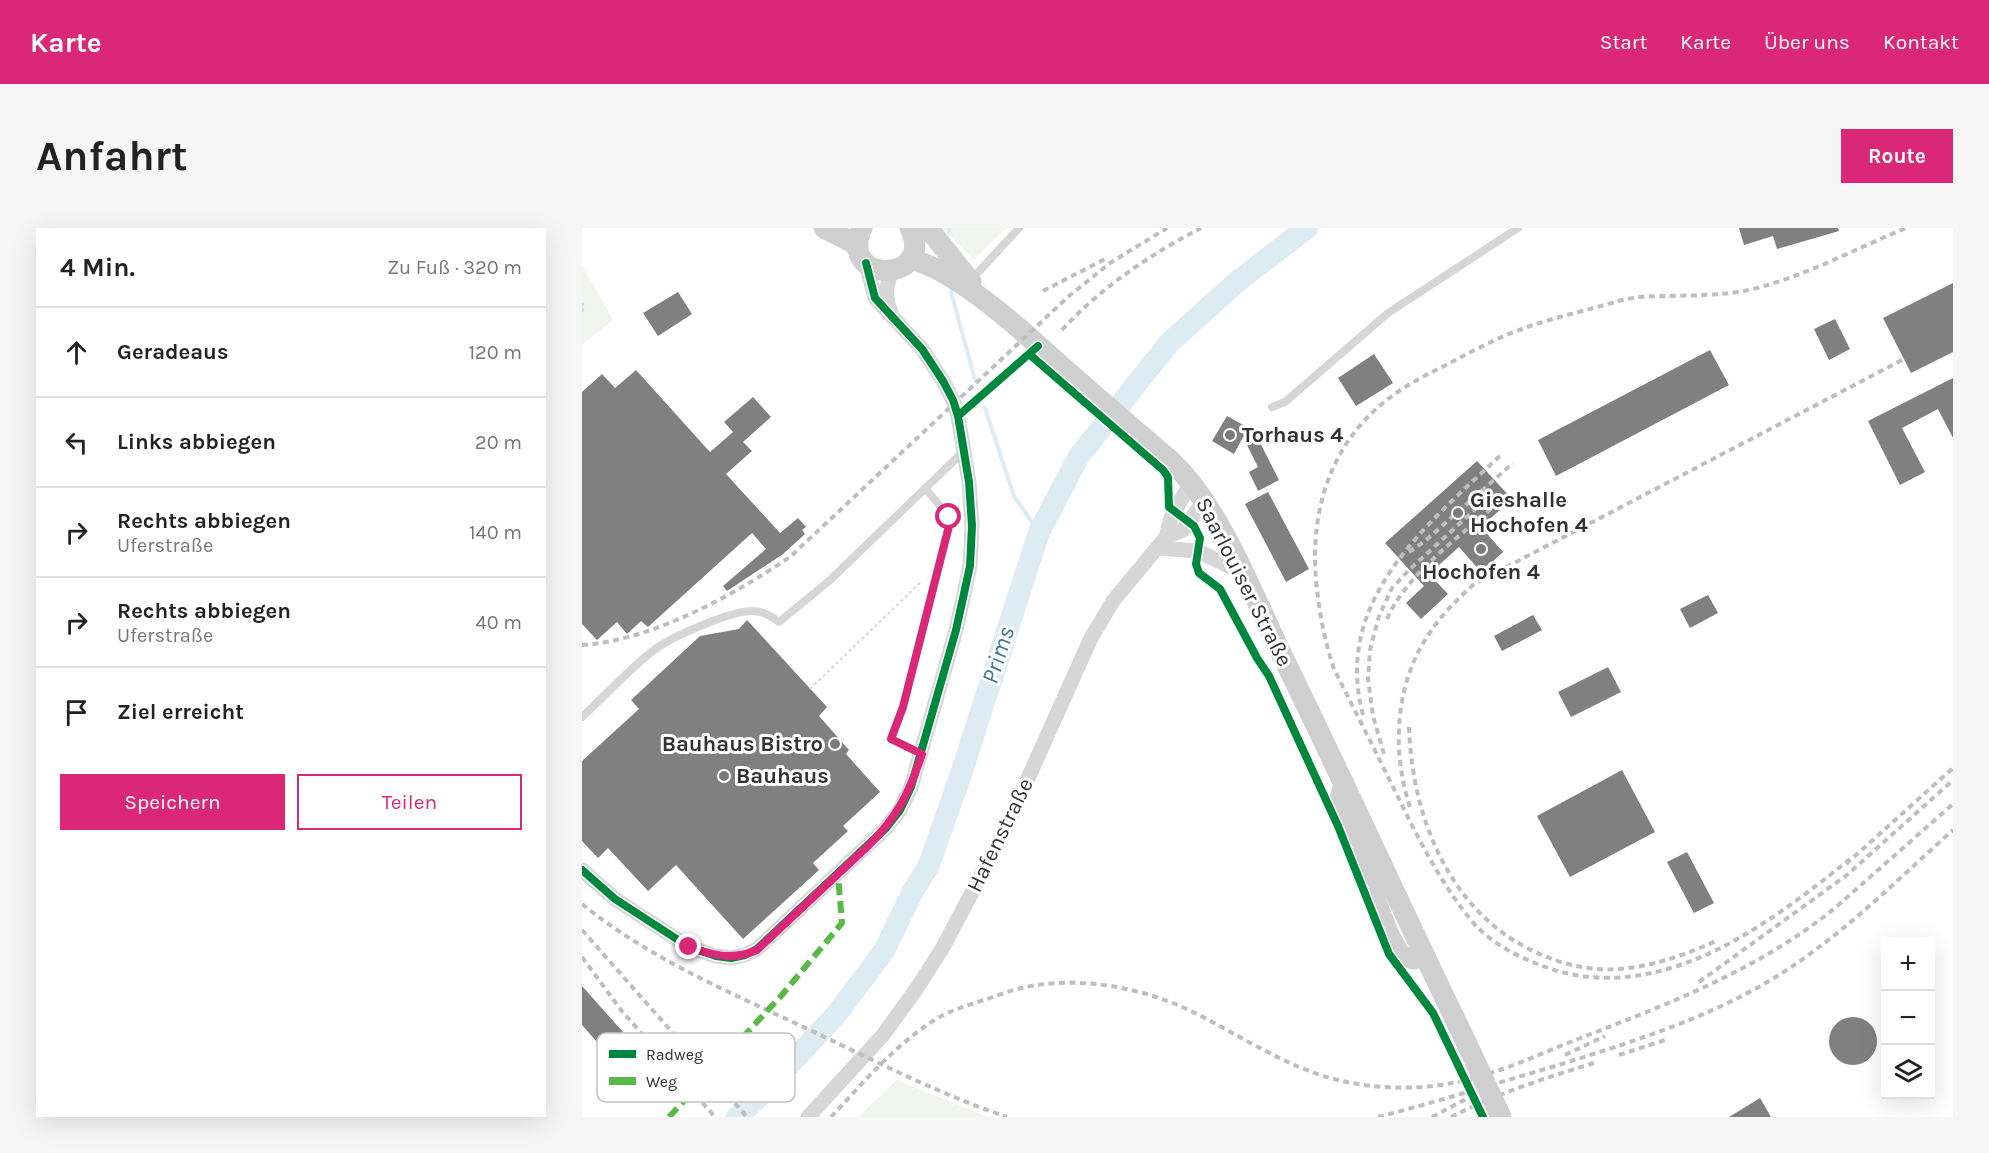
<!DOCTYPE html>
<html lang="de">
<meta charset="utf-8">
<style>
:root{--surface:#fff;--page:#f6f6f6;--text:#222;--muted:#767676;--line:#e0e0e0;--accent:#db2777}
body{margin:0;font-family:Karla,sans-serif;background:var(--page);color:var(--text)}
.controls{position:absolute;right:18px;bottom:18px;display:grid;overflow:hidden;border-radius:0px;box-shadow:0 6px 24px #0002}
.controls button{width:54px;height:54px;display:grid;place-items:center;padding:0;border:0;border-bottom:2px solid var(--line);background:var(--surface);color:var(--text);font:30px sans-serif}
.stop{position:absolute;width:18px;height:18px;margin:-14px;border:4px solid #db2777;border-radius:50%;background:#fff}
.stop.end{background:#db2777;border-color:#fff;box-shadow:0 2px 6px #0008}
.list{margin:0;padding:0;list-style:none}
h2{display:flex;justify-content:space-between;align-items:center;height:78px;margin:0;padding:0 24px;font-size:26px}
h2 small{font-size:20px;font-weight:400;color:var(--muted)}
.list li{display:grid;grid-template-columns:39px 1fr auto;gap:18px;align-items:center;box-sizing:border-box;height:90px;padding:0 24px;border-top:2px solid var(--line)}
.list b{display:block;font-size:22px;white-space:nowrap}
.list p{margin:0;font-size:20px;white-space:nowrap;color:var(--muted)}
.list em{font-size:20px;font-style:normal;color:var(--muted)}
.actions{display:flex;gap:12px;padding:18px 24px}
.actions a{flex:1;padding:14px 0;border:2px solid var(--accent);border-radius:0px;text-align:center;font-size:21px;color:var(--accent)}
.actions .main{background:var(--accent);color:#fff}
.icon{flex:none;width:33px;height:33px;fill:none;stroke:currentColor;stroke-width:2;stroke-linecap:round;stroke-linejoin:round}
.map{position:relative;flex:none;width:1371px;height:889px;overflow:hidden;border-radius:0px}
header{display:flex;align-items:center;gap:36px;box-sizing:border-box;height:84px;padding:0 30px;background:var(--accent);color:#fff}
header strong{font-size:28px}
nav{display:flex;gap:33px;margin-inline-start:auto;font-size:21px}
.intro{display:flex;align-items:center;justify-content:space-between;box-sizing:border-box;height:144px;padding:0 36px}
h1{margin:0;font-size:42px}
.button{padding:15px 27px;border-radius:0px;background:var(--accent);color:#fff;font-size:21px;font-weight:700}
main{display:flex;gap:36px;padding:0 36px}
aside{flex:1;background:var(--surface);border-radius:0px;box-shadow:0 6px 24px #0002}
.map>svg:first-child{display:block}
</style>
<header>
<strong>Karte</strong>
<nav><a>Start</a><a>Karte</a><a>Über uns</a><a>Kontakt</a></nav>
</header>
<div class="intro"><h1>Anfahrt</h1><a class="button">Route</a></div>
<main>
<aside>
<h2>4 Min.<small>Zu Fuß · 320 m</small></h2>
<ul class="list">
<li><svg class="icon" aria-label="ahead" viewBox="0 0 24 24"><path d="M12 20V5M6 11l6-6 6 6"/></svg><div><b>Geradeaus</b></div><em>120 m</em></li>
<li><svg class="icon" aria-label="left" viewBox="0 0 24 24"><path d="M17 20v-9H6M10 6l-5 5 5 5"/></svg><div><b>Links abbiegen</b></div><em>20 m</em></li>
<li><svg class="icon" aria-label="right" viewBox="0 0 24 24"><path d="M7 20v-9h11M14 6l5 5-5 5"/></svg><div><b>Rechts abbiegen</b><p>Uferstraße</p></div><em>140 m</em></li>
<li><svg class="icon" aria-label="right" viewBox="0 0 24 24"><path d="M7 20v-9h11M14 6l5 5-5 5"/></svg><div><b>Rechts abbiegen</b><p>Uferstraße</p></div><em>40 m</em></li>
<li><svg class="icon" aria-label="arrive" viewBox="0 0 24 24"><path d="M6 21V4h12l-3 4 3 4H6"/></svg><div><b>Ziel erreicht</b></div></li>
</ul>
<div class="actions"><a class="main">Speichern</a><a>Teilen</a></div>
</aside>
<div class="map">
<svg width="1371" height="889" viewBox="0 0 1371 889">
<rect width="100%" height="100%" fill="#fff"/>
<path fill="#f1f5ed" d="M360,0H424L392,32Z
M0,37L31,92L0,117Z
M315,852L406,889H276Z"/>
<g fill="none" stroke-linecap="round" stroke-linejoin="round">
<path stroke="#ddebf3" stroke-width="4" d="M367,0V5
M369,64L393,152
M403,180L432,268L457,304"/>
<path stroke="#ddebf3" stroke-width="22" d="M155,889L178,868L253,788L302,723L330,665L347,637L379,546L457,304L497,228L588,114L656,53L725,0"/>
</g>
<path fill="#808080" d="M1157,0H1256L1257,3L1195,21L1191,8L1162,17Z
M1371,55V124L1329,145L1301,90Z
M96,64L110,86L76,108L61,85Z
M1253,91L1268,121L1247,132L1232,101Z
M1128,122L1147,157L974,248L956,212Z
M792,126L811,155L774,178L756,150Z
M54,142L128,224L151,204L142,194L171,169L189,189L161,214L170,223L144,246L198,305L216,290L224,299L220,302L223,306L201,326L145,363L141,358L184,321L170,305L66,399L59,393L45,406L35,394L15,412L0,396V164L20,146L33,160Z
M1371,150V210L1356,181L1320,200L1343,244L1318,257L1286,193Z
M645,188L672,203L697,252L676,263L667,244L676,239L661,209L652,226L630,213Z
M895,233L930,271L899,299L921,324L899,344L877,319L847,346L866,366L839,391L824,375L842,358L803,315Z
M686,264L727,341L704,354L663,276Z
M1126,367L1136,385L1108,400L1098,381Z
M951,387L960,402L920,423L912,408Z
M165,392L245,479L237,488L267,522L264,526L298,564L261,598L266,603L231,635L237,642L161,711L94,637L66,663L26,620L16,630L0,613V533L57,481L49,472L118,408L157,401Z
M1026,439L1039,464L989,489L976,464Z
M1040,542L1073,604L988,649L955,588Z
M1105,624L1132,675L1112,685L1085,634Z
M0,758L57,822L37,839L0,797Z
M1247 813a24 24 0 1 1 48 0a24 24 0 1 1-48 0Z
M1178,870L1189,889H1147Z"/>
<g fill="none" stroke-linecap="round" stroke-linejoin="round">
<path stroke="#d6d6d6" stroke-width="2" stroke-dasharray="3 3" stroke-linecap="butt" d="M0,75L2,78L0,85
M228,461L340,353"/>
<path stroke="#d6d6d6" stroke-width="8" d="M389,52L437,0
M690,179L703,174L806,85L936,0
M0,489C24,467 46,442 72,422C89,409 150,382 171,383C181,383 189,388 197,394L247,353L381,224
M339,526L309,511L321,479L368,294L365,286L343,260"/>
<path stroke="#d6d6d6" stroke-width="15" d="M309,84C302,69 304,58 310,43
M584,309L601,302L622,273
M576,320L616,323L661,345
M0,642L33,671L107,719L134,728L149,730L163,727L175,721L304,600L318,582L329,559L374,402L388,338L390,298L387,254L376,188L371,172L361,153L340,121L293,70L284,35
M226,889L301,807L335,760L360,721L421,606L509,410L531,373L584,309L589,290L609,254"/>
<path stroke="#cfcfcf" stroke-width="21" d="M242,0L266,12L276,19
M280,0C254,57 355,56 328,0
M346,0L389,54
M328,31C368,40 426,90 457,118C500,157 545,195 589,233C637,278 669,362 697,421C761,551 821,684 884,814
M762,555L758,572L759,585L808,709L818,727L831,731L843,728"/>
<path stroke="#bebebe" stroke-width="4" stroke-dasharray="6 4.5" stroke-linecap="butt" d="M461,63L523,31
M480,102C518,60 569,26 619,0
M827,324L843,313L931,235
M805,391C824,346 881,306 918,273
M0,417C71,412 150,368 208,329L487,68L528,35L585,0
M781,487C750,371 846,296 921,225
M827,499C830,591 869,689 960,727C983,737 1010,743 1035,741C1070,739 1106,726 1136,712
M802,526L791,488L786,451L788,422L797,388L810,360L827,342L911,265
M828,579C809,522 813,453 849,403C861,385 876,371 892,356L1322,131
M1268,631C1180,702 1070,784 953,735C930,726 904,711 889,692C857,653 835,608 813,563C793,522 772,481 752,441C742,411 737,383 734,352C728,279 750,212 810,168C826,156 844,147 862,138C887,125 912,111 940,101C972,89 1007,82 1040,72L1056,69C1091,67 1127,69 1162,63C1219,51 1270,22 1324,0
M1264,636L1371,540
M0,676C68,731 149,765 228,802C293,833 357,866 425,889
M0,702L165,889
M0,729L39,782L133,889
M1117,754L1265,647L1371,552
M983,827L1023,808
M1037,827L1083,812
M249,889C281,855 311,819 351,793C366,783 384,778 402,772C414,768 427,763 439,760C496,747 561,759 613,785C667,812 715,847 776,856C806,861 840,861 870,855C914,847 955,827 996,811C1086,776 1179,741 1254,679L1371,576
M796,889C854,874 912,856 970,839C1050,814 1129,790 1200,745C1263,705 1316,651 1371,602
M850,889L884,871
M869,889C914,866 963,850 1012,835"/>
<path stroke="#cfcfcf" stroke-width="21" d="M884,814L919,889"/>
<path stroke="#58b947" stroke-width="6" stroke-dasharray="12 6" stroke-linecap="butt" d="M87,889L199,768L260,695L256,647"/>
<g stroke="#fff" stroke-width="11">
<path id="cycleway" d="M447,126L581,242L586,249L587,279L612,298L618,310L614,336L617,345L638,361L675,430L687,448L756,598L807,726L851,785L901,889
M376,188L456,118
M0,642L33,671L107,719L134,728L149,730L163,727L175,721L304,600L318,582L329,559L374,402L388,338L390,298L387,254L376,188L371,172L361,153L340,121L293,70L284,35"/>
</g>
<use href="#cycleway" stroke="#00873e" stroke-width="8"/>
</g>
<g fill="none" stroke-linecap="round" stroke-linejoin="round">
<path stroke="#db2777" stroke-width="8" d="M107,719C131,727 150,733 175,722L287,617C316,588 327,565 340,526L309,511L321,479L368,294L367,289"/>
</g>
<g fill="#7a7a7a" stroke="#fff" stroke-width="2">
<circle cx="648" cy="207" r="6"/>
<circle cx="876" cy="285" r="6"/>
<circle cx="899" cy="321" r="6"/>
<circle cx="253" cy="516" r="6"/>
<circle cx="142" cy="548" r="6"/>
</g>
<g text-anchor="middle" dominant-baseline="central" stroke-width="6" stroke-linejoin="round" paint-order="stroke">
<g font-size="22" font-weight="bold" fill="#323232" stroke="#fff" text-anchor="start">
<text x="660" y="207">Torhaus 4</text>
<text x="888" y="272">Gieshalle<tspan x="888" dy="25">Hochofen 4</tspan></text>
<text x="899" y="344" text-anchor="middle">Hochofen 4</text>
<text x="241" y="516" text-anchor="end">Bauhaus Bistro</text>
<text x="154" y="548">Bauhaus</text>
</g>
<g font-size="22" fill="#323232" stroke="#fff">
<text transform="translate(662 354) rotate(63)">Saarlouiser Straße</text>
<text transform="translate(418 607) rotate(-64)">Hafenstraße</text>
</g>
<g font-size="24" font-style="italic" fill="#3e7797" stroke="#fff">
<text transform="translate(416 427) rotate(-72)">Prims</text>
</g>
</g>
<rect x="15" y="805" width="198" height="69" rx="9" fill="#fff" stroke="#c2c2c2" stroke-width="1.5"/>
<rect x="27" y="822" width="27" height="8" fill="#00873e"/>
<rect x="27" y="849" width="27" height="8" fill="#58b947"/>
<g font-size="16" fill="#323232">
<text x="64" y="832">Radweg</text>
<text x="64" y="859">Weg</text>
</g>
</svg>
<div class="controls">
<button>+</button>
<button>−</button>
<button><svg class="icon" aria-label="layers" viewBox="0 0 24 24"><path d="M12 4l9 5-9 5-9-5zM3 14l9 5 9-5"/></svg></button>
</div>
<div class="stop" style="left:367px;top:289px"></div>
<div class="stop end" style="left:107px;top:719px"></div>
</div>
</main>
